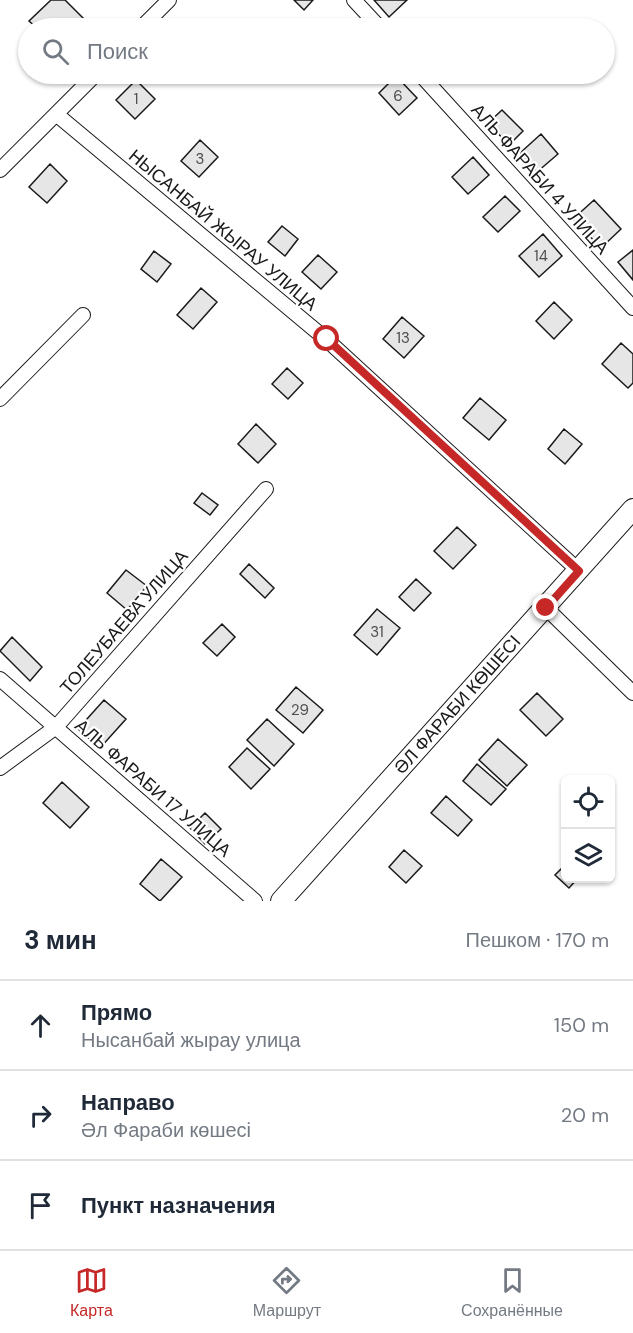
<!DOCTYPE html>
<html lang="ru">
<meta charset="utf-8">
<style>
:root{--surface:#fff;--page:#f2f2f3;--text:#1f2937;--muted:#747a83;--line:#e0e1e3;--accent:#c62828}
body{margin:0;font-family:"DM Sans",sans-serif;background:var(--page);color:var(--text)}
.controls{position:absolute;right:18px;bottom:18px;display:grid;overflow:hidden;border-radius:9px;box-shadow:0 2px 4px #0004}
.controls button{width:54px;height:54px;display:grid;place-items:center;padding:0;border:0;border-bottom:2px solid var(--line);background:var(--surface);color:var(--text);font:30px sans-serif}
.stop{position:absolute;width:18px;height:18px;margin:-14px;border:4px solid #c62828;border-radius:50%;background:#fff}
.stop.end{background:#c62828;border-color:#fff;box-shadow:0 2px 6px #0008}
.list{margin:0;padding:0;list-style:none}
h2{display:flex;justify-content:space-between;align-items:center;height:78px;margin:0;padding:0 24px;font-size:26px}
h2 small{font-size:20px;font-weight:400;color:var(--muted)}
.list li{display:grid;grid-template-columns:39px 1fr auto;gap:18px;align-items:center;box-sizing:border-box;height:90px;padding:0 24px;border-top:2px solid var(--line)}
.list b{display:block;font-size:22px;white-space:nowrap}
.list p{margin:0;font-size:20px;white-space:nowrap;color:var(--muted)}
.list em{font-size:20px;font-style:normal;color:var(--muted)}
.icon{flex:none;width:33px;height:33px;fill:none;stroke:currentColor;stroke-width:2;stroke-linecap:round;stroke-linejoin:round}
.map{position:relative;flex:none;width:633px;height:901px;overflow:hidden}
.search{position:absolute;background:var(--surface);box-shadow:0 2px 4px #0004;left:18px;right:18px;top:18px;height:66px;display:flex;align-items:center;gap:15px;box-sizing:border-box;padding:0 21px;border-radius:33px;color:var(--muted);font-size:22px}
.sheet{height:348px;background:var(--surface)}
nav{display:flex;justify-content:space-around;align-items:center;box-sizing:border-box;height:84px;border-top:2px solid var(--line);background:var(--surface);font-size:16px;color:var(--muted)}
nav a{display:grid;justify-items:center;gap:3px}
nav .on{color:var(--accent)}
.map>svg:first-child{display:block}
</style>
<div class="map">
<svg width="633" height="901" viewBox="0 0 633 901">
<rect width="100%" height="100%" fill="#fff"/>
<path fill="#e6e6e6" stroke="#1a1a1a" stroke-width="1.5" d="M51,0H65L90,25L87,28H37L29,21Z
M294,0H313L304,10Z
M374,0H407L389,17Z
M443,74H460L451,82Z
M396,76L417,98L399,115L379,93Z
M136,80L155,99L135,119L116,100Z
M502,110L523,131L509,145L488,123Z
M541,134L558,154L537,172L520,153Z
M200,140L218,157L199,177L181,161Z
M473,157L489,175L468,194L452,177Z
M50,164L67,181L47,203L29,187Z
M505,196L520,211L498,232L483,217Z
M594,200L621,229L601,248L573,219Z
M282,226L298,239L285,256L268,242Z
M543,234L562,256L539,277L519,256Z
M633,250V280L618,262Z
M154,251L171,264L157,282L141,269Z
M318,255L337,272L321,289L302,272Z
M201,288L217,302L193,329L177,315Z
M554,302L572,320L554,339L536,321Z
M402,317L424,336L404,358L383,339Z
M621,343L633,354V383L628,388L602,364Z
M287,368L303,383L288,399L272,384Z
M480,398L506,420L489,440L463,418Z
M256,424L276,444L258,463L238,444Z
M564,429L582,444L565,464L548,449Z
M202,493L218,505L210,515L194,503Z
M457,527L476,545L453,569L434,551Z
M249,564L274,588L265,598L240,574Z
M126,570L147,586L127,610L107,593Z
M416,579L431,593L414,611L399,597Z
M377,609L400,628L377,655L354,635Z
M222,624L235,637L217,656L203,643Z
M12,637L42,667L30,681L0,651Z
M296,687L323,710L303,733L276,710Z
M537,693L563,719L546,736L520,710Z
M104,700L126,719L100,748L78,729Z
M267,719L294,744L274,766L247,740Z
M498,739L527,765L507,786L479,760Z
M247,748L270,769L251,789L229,767Z
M477,764L506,789L491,805L463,781Z
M62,782L89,807L70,828L43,803Z
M446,796L472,820L458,836L431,813Z
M205,813L221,829L205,844L190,828Z
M404,850L422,866L406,883L389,867Z
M161,859L182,877L160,901L140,884Z
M566,864V878H578L569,888L555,875Z"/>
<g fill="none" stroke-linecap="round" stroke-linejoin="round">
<g stroke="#1a1a1a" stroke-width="16">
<path id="street" d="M354,0L380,28
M141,28L169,0
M420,74L633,308
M56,114L327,340L579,571
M0,170L96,74
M0,399L83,315
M546,608L633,693
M0,679L255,901
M0,768L56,727L266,489"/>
</g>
<g stroke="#1a1a1a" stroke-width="22">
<g id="secondary">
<path id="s1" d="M281,901L633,509"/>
</g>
</g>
<use href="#street" stroke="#fff" stroke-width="14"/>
<use href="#secondary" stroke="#fff" stroke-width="20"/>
</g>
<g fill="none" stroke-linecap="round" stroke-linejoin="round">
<path stroke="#c62828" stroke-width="8" d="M327,339L579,571L546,608"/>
</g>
<g text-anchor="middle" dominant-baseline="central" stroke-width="4.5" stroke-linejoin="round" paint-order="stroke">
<g font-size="15" fill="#4d4d4d">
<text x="398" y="96">6</text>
<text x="136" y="99">1</text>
<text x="200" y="159">3</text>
<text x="541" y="256">14</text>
<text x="403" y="338">13</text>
<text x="377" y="632">31</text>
<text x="300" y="710">29</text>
</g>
<g font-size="18" fill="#1a1a1a" stroke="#fff">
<text transform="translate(540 179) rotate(48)">АЛЬ ФАРАБИ 4 УЛИЦА</text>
<text transform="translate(223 230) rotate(40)">НЫСАНБАЙ ЖЫРАУ УЛИЦА</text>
<text transform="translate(124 622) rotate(-49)">ТОЛЕУБАЕВА УЛИЦА</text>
<text stroke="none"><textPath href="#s1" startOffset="264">ӘЛ ФАРАБИ КӨШЕСІ</textPath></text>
<text transform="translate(153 788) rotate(41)">АЛЬ ФАРАБИ 17 УЛИЦА</text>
</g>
</g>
</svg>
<div class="controls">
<button><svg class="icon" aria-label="locate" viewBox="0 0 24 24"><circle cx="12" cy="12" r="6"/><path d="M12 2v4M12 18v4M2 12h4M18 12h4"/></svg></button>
<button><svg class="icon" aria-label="layers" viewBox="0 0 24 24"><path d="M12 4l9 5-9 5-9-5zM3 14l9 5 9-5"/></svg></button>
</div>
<div class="stop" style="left:327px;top:339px"></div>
<div class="stop end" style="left:546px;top:608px"></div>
<div class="search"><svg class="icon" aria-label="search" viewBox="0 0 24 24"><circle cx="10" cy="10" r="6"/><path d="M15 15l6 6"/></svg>Поиск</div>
</div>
<section class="sheet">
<h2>3 мин<small>Пешком · 170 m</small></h2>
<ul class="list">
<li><svg class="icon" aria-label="ahead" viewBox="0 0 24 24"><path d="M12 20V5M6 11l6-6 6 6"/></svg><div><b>Прямо</b><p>Нысанбай жырау улица</p></div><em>150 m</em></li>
<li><svg class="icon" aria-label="right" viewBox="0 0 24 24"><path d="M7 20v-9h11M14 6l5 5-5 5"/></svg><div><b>Направо</b><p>Әл Фараби көшесі</p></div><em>20 m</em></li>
<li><svg class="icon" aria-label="arrive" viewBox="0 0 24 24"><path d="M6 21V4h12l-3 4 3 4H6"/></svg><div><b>Пункт назначения</b></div></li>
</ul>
</section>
<nav>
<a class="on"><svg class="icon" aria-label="map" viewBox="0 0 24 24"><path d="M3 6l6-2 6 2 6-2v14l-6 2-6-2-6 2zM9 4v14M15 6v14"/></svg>Карта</a>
<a><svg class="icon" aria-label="directions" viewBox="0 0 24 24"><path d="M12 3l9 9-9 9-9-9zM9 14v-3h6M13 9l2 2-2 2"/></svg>Маршрут</a>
<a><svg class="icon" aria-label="saved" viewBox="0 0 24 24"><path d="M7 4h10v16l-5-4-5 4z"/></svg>Сохранённые</a>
</nav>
